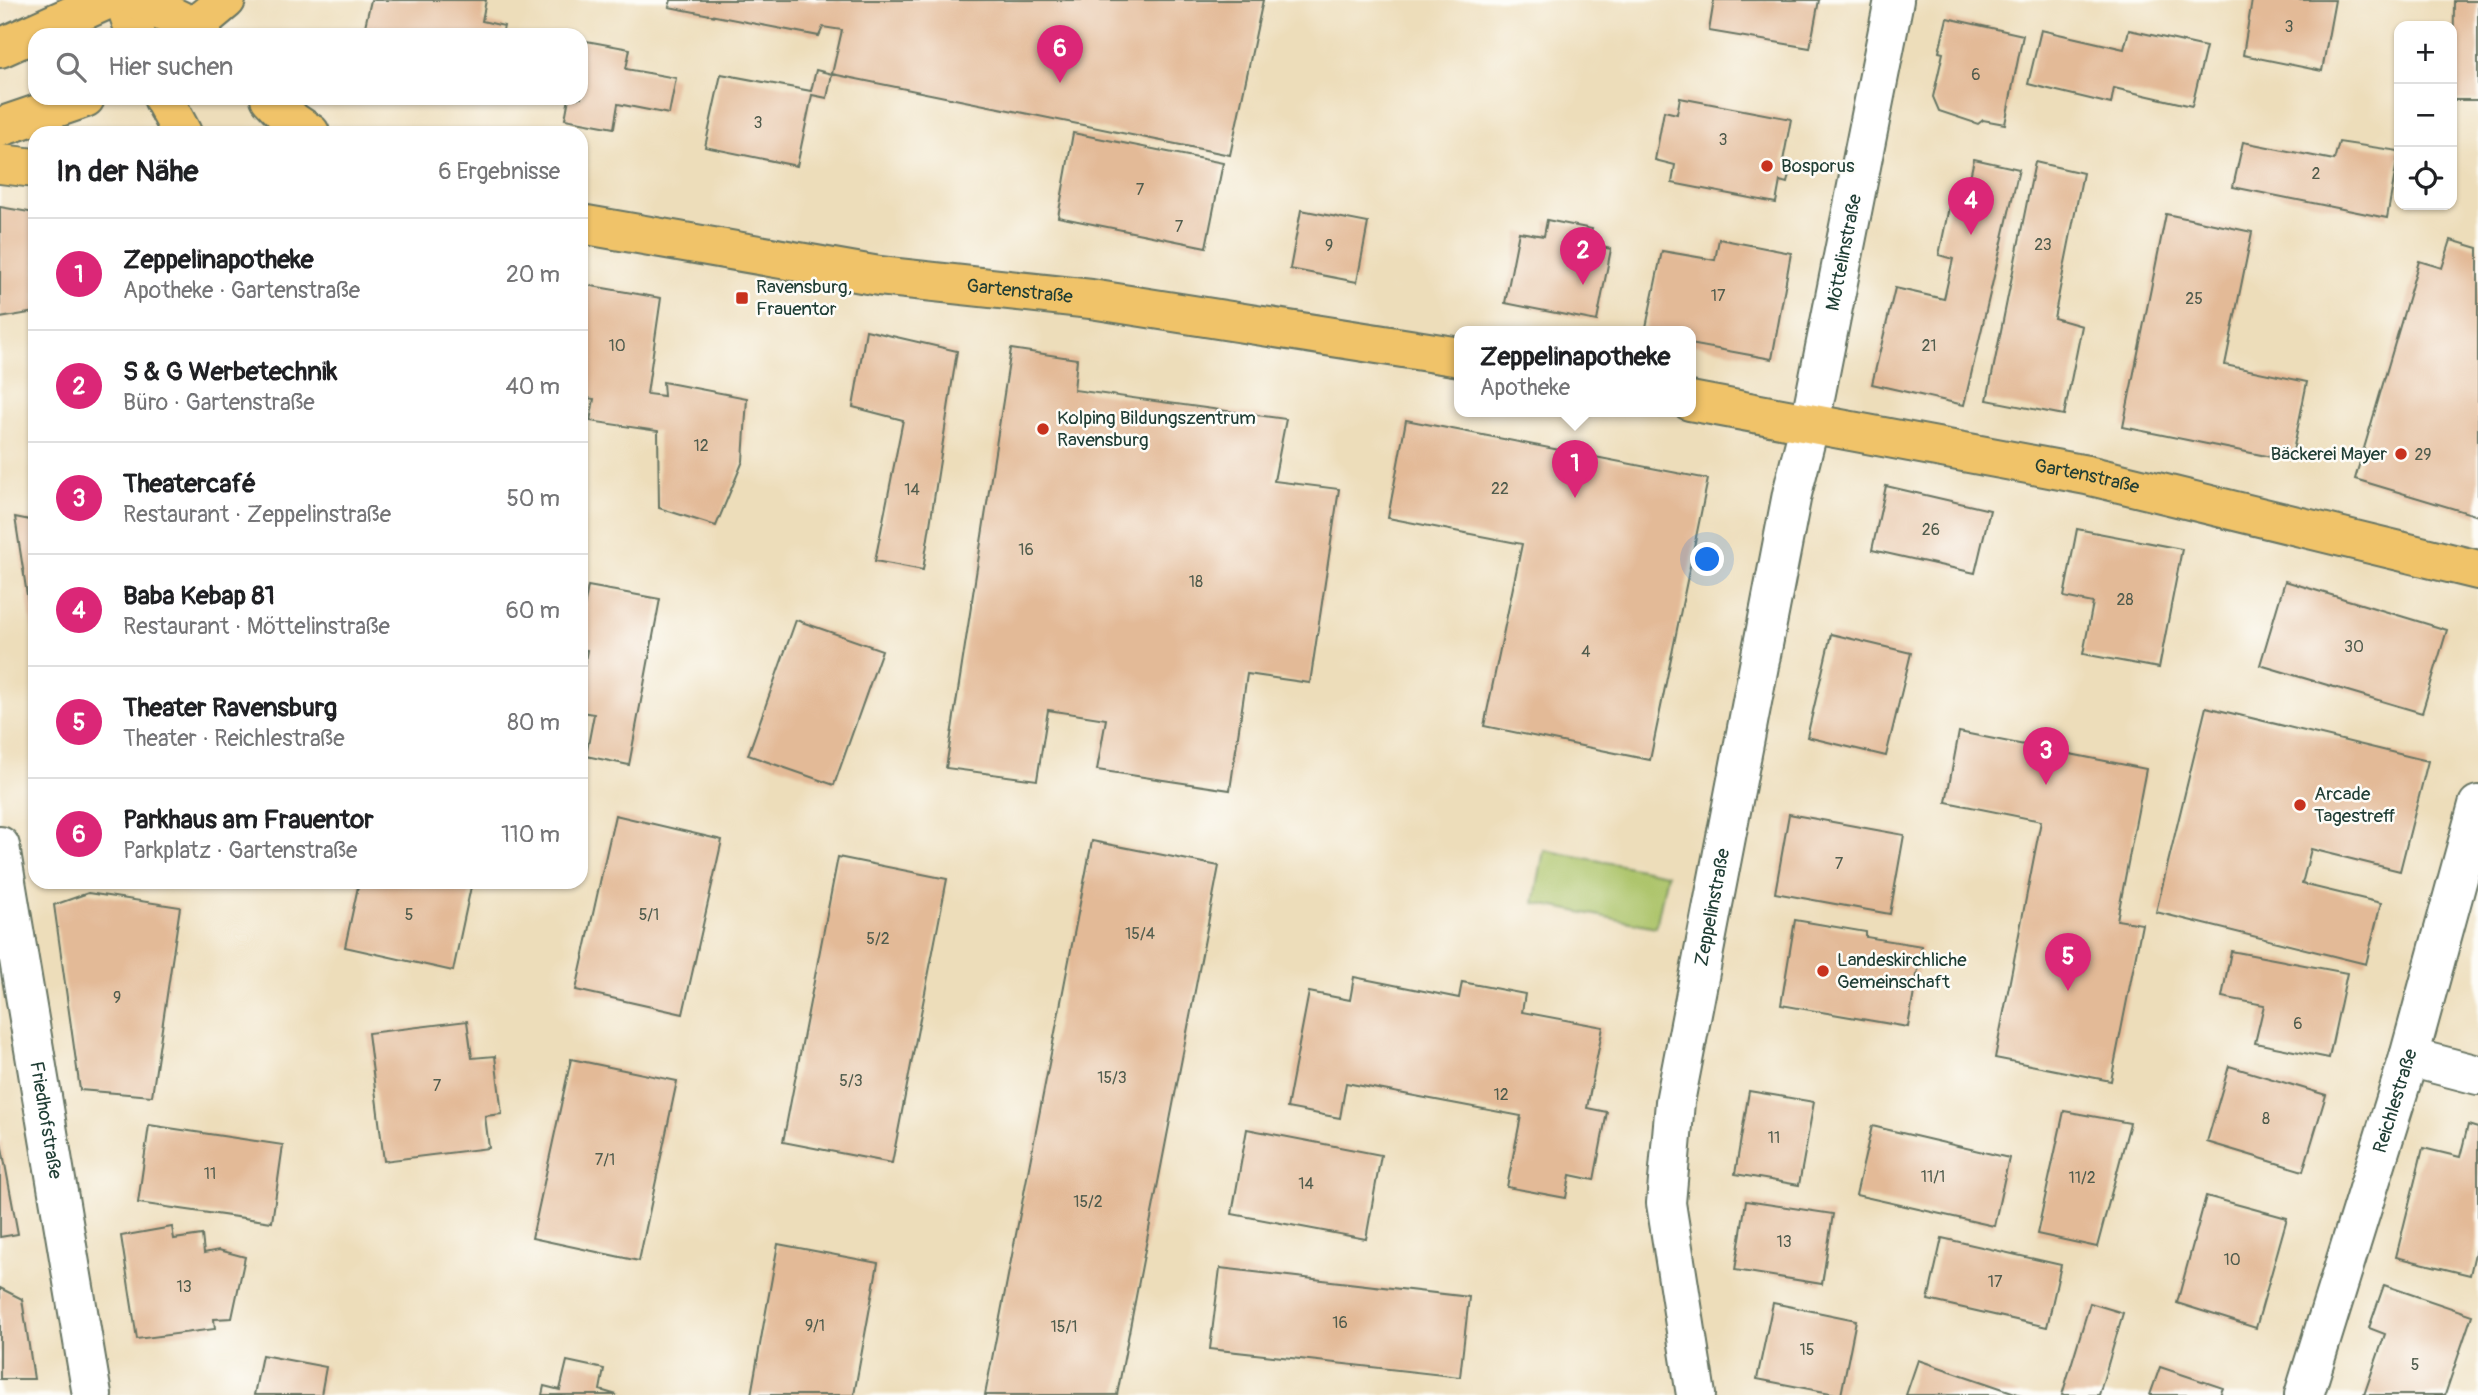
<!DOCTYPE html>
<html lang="de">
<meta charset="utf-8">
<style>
:root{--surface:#fff;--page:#f6f6f6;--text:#202124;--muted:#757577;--line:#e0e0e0;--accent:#db2777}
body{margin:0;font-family:Pangolin,sans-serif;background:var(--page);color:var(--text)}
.controls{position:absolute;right:21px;top:21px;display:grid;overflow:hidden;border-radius:14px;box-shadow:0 2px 5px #0004}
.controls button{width:63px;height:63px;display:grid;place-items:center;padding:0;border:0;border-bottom:2px solid var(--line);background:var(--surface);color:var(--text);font:35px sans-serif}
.you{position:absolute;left:1708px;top:560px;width:24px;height:24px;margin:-18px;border:5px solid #fff;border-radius:50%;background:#1a73e8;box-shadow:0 0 0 10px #1a73e833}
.badge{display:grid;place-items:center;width:46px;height:46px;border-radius:50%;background:var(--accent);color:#fff;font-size:23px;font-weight:700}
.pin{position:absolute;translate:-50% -58px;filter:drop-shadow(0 2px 4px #0008)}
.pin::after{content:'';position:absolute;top:37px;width:24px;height:21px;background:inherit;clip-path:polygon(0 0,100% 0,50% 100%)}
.popup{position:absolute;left:1454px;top:326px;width:242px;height:91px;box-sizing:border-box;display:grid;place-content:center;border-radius:14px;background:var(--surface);filter:drop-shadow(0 2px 5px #0005);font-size:23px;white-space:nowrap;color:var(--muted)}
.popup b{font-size:26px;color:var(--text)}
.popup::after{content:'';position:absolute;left:50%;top:100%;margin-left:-14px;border:14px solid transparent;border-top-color:var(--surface)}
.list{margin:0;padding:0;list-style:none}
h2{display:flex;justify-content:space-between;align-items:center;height:91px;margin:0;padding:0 28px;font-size:30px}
h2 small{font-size:23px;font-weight:400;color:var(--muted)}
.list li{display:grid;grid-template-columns:46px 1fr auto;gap:21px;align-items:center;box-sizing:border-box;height:112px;padding:0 28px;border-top:2px solid var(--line)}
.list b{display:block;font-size:26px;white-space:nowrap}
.list p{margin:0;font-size:23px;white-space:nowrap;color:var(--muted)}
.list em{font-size:23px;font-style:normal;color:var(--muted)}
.icon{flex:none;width:38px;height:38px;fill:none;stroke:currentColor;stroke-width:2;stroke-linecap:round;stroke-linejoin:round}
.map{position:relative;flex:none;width:2478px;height:1395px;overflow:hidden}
.search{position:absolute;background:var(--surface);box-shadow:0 2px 5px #0004;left:28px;top:28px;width:560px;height:77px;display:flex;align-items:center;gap:18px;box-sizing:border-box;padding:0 24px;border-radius:21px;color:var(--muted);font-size:26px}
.panel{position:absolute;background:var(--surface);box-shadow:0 2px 5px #0004;left:28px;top:126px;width:560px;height:763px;border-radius:21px}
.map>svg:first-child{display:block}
</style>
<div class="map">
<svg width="2478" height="1395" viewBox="0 0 2478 1395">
<rect width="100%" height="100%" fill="#fdfcf7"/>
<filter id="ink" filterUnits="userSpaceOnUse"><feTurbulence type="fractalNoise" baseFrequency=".0143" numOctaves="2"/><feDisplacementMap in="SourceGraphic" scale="14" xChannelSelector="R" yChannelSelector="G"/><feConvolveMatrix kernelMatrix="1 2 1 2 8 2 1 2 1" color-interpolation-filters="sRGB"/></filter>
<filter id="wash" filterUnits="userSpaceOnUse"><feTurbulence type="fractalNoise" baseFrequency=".00686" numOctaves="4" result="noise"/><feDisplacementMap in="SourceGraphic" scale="28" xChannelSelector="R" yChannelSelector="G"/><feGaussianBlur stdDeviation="1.57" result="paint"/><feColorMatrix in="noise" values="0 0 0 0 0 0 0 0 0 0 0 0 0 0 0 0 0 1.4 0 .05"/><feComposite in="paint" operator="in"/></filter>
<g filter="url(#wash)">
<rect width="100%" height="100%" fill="#edddba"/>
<path fill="#abc368" stroke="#65804e" stroke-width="2" d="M1544,850L1667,874L1656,927L1534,903Z"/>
<g id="blocks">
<path fill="#e3ba97" d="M371,0H486L482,21L504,26L502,35H363Z
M671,0H1263L1230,155L832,74L842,30L823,27L819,36L669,7Z
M1714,0H1819L1810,48L1709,31Z
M2252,0H2335L2322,71L2243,55Z
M2454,1H2478V100H2453Z
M1947,18L2023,35L2005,124L1983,120L1978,124L1939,111L1933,97L1943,53L1939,52Z
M2041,30L2124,49L2129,30L2206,47L2192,106L2114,88L2111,104L2028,84Z
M581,40L630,49L626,69L676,78L669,114L618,104L614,128L565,119L569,98H581Z
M816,70L832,74L827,98L812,95L797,166L705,147L721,74L811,91Z
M1680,98L1791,119L1783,161L1792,162L1787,183L1780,181L1776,203L1672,183L1675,165L1655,160L1664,111L1677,114Z
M1073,133L1223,163L1206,247L1058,217Z
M2243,142L2334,160L2339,142L2399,151L2387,218L2233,187Z
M1974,159L2019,169L1964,405L1872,384L1895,288L1944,299L1953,259L1939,255L1950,202L1964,205Z
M2035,162L2083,173L2054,318L2082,326L2064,415L1987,400Z
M0,207L35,213V312L0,318Z
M1301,210L1368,223L1357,282L1290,269Z
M2166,214L2252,232L2225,365L2307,382L2291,461L2123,427Z
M1547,220L1592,229L1589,244L1611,249L1597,321L1505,303L1519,232L1544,236Z
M1719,239L1791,253L1772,359L1690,344V332H1645L1662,251L1715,260Z
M2451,240L2478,248V516L2355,479L2419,261L2442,268Z
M586,285L661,298L647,394L664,396L663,382L747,398L743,461L716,526L659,508L658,431L590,421L594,399L581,397V291L585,292Z
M866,330L957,351L923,570L875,561L903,420L853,407Z
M1011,349L1077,359L1074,390L1286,419L1274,481L1339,489L1310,683L1247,674L1230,790L1097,770L1106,719L1048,710L1037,780L946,768Z
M1406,420L1708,479L1650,760L1484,726L1522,544L1388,518Z
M1886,486L1990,510L1975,573L1872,550Z
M15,517L35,521V634H33Z
M2077,529L2182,549L2159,668L2083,654L2093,603L2064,597Z
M2285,581L2447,630L2422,713L2260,665Z
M588,586L660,599L629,765L586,756L594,714L581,712V682L587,650L581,649V624Z
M796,620L882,650L834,785L748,755Z
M1831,634L1911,653L1886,756L1807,737Z
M2206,707L2428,761L2400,871L2311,849L2302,884L2381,903L2366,964L2156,912Z
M1959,732L2146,769L2117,920L2142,924L2111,1081L1995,1058L2041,821L1946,802Z
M1789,814L1904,835L1890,914L1775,893Z
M615,815L722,840L683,1014L576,990Z
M1092,841L1219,866L1188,1027L1117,1395H985Z
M838,857L947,879L892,1163L783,1142Z
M359,882H472L453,971L345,947Z
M88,893L180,907L152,1096L80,1090L54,905Z
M1795,920L1866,932V937L1922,946L1908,1027L1781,1005Z
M2231,951L2347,973L2329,1058L2255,1043L2264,1005L2222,997Z
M1354,977L1459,998L1462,982L1525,994L1522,1012L1603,1027L1587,1108L1607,1112L1594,1180L1570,1175L1566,1198L1507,1187L1521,1116L1346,1083L1340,1118L1287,1108L1309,992L1350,1000Z
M467,1021L472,1058L495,1056L502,1114L485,1116L489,1148L384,1161L368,1033Z
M571,1059L677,1081L639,1261L532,1238Z
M2229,1066L2326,1095L2303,1171L2207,1142Z
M1749,1091L1814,1102L1799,1185L1735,1174Z
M2064,1111L2130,1123L2097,1247L2037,1234Z
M149,1125L283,1145L272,1222L138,1203Z
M2468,1125L2478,1128V1240L2470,1275L2396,1257L2423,1148L2460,1157Z
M1872,1126L2009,1158L1994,1226L1856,1195Z
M1247,1129L1381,1155L1366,1239L1232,1214Z
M0,1137L18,1234L0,1237Z
M2206,1196L2287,1218L2256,1328L2177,1303Z
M1746,1201L1833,1214L1822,1284L1735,1270Z
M172,1227L174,1239L202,1235L204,1253L219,1250L245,1257L232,1318L214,1319L215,1329L137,1339L121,1236Z
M1942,1238L2061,1265L2047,1327L1928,1300Z
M778,1244L878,1263L854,1395H751Z
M1220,1268L1469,1297L1460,1377L1210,1349Z
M2384,1285L2472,1315L2445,1395H2364L2385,1334L2369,1328Z
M0,1288L22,1299L34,1379H0Z
M1773,1303L1856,1320L1841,1395L1757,1379Z
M2090,1303L2123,1313L2099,1395H2062Z
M262,1355L326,1367L321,1395H254Z
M1918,1360L2021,1395H1906Z
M567,1361L604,1369L600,1390L617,1395H542L544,1386L560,1390Z
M2160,1367L2223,1388L2220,1395H2150Z"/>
</g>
</g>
<g filter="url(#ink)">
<use href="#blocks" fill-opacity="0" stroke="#677563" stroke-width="2"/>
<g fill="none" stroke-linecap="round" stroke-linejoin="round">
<g stroke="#677563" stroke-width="42">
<g id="minor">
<path id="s1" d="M0,846L92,1395"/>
<path d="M2409,1057L2478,1075"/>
<path id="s2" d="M1696,1395L1666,1203L1675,1102L1792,494L1810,423L1894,0"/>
<path id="s3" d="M2304,1395L2409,1057L2478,805"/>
</g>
</g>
<g stroke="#677563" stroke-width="42">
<g id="major">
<path d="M124,0L136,35"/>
<path d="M138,0L194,27L203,35"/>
<path d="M184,35L226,0"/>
<path d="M0,48L107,0"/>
<path d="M163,98L182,133"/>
<path d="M270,98L292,121L310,133"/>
<path d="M0,127L85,98"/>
<path d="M0,164L35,168"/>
<path id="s4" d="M581,224L879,276L1091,299L1460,357"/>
<path id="s5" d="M1690,401L2087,475L2478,570"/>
</g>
</g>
<use href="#minor" stroke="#fff" stroke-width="38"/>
<use href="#major" stroke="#f0c369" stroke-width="38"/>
</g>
</g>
<g fill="#c8321e" stroke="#fdfcf7" stroke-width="2.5">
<circle cx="1767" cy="166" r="7"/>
<rect x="735" y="291" width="14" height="14" rx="3.5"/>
<circle cx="1043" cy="429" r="7"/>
<circle cx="2401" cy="454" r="7"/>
<circle cx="2300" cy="805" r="7"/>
<circle cx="1823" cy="971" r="7"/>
</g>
<g text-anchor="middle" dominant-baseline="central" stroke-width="5" stroke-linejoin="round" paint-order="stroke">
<g font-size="16" fill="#505c4d">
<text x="2289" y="27">3</text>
<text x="1976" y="75">6</text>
<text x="758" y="123">3</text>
<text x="1723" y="140">3</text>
<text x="2316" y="174">2</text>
<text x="1140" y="190">7</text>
<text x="1179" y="227">7</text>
<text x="2043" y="245">23</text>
<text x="1329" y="246">9</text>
<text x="1718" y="296">17</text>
<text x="2194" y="299">25</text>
<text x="617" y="346">10</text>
<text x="1929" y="346">21</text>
<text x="701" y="446">12</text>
<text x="2423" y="455">29</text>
<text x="1500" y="489">22</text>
<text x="912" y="490">14</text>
<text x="1931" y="530">26</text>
<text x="1026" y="550">16</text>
<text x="1196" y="582">18</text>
<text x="2125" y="600">28</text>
<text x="2354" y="647">30</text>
<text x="1586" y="652">4</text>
<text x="1839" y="864">7</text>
<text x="409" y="915">5</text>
<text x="649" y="915">5/1</text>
<text x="1140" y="934">15/4</text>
<text x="878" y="939">5/2</text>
<text x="117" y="998">9</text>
<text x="2298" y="1024">6</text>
<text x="1112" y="1078">15/3</text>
<text x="851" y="1081">5/3</text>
<text x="437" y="1086">7</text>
<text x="1501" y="1095">12</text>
<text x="2266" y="1119">8</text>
<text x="1774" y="1138">11</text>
<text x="605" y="1160">7/1</text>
<text x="210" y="1174">11</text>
<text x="1933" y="1177">11/1</text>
<text x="2082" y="1178">11/2</text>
<text x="1306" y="1184">14</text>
<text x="1088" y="1202">15/2</text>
<text x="1784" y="1242">13</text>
<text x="2232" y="1260">10</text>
<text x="1995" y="1282">17</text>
<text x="184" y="1287">13</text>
<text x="1340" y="1323">16</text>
<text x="815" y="1326">9/1</text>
<text x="1064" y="1327">15/1</text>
<text x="1807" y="1350">15</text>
<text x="2415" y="1365">5</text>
</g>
<g font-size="19" fill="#1f3d34" stroke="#fdfcf7" text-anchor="start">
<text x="1781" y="166">Bosporus</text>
<text x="756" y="287">Ravensburg,<tspan x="756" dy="22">Frauentor</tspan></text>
<text x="1057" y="418">Kolping Bildungszentrum<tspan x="1057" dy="22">Ravensburg</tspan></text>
<text x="2387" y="454" text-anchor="end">Bäckerei Mayer</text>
<text x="2314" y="794">Arcade<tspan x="2314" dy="22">Tagestreff</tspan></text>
<text x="1837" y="960">Landeskirchliche<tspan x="1837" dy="22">Gemeinschaft</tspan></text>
</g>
<g font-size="19" fill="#1f3d34" stroke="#fdfcf7">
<text stroke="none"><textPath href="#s2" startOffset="1162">Möttelinstraße</textPath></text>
<text stroke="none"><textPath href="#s4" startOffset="444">Gartenstraße</textPath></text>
<text stroke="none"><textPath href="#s5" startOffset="404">Gartenstraße</textPath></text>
<text stroke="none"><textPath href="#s2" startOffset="494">Zeppelinstraße</textPath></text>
<text stroke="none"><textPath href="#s3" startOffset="308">Reichlestraße</textPath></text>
<text stroke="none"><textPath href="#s1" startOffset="278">Friedhofstraße</textPath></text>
</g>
</g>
</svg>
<div class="controls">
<button>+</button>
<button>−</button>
<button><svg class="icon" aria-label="locate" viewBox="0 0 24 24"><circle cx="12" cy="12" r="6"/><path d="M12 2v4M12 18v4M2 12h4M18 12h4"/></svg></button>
</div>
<div class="you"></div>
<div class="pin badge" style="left:1575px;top:498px">1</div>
<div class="popup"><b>Zeppelinapotheke</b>Apotheke</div>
<div class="pin badge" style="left:1583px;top:285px">2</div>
<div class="pin badge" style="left:2046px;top:785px">3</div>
<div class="pin badge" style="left:1971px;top:235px">4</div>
<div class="pin badge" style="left:2068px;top:991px">5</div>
<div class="pin badge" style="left:1060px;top:83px">6</div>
<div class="search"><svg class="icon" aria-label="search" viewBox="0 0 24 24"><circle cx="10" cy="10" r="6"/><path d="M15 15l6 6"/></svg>Hier suchen</div>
<section class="panel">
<h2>In der Nähe<small>6 Ergebnisse</small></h2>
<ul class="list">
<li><span class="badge">1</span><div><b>Zeppelinapotheke</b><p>Apotheke · Gartenstraße</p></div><em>20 m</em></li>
<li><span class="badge">2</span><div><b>S &amp; G Werbetechnik</b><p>Büro · Gartenstraße</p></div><em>40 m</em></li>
<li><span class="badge">3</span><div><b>Theatercafé</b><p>Restaurant · Zeppelinstraße</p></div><em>50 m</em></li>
<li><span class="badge">4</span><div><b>Baba Kebap 81</b><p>Restaurant · Möttelinstraße</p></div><em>60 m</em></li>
<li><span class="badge">5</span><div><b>Theater Ravensburg</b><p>Theater · Reichlestraße</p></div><em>80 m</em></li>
<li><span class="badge">6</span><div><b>Parkhaus am Frauentor</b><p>Parkplatz · Gartenstraße</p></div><em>110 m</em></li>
</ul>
</section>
</div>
